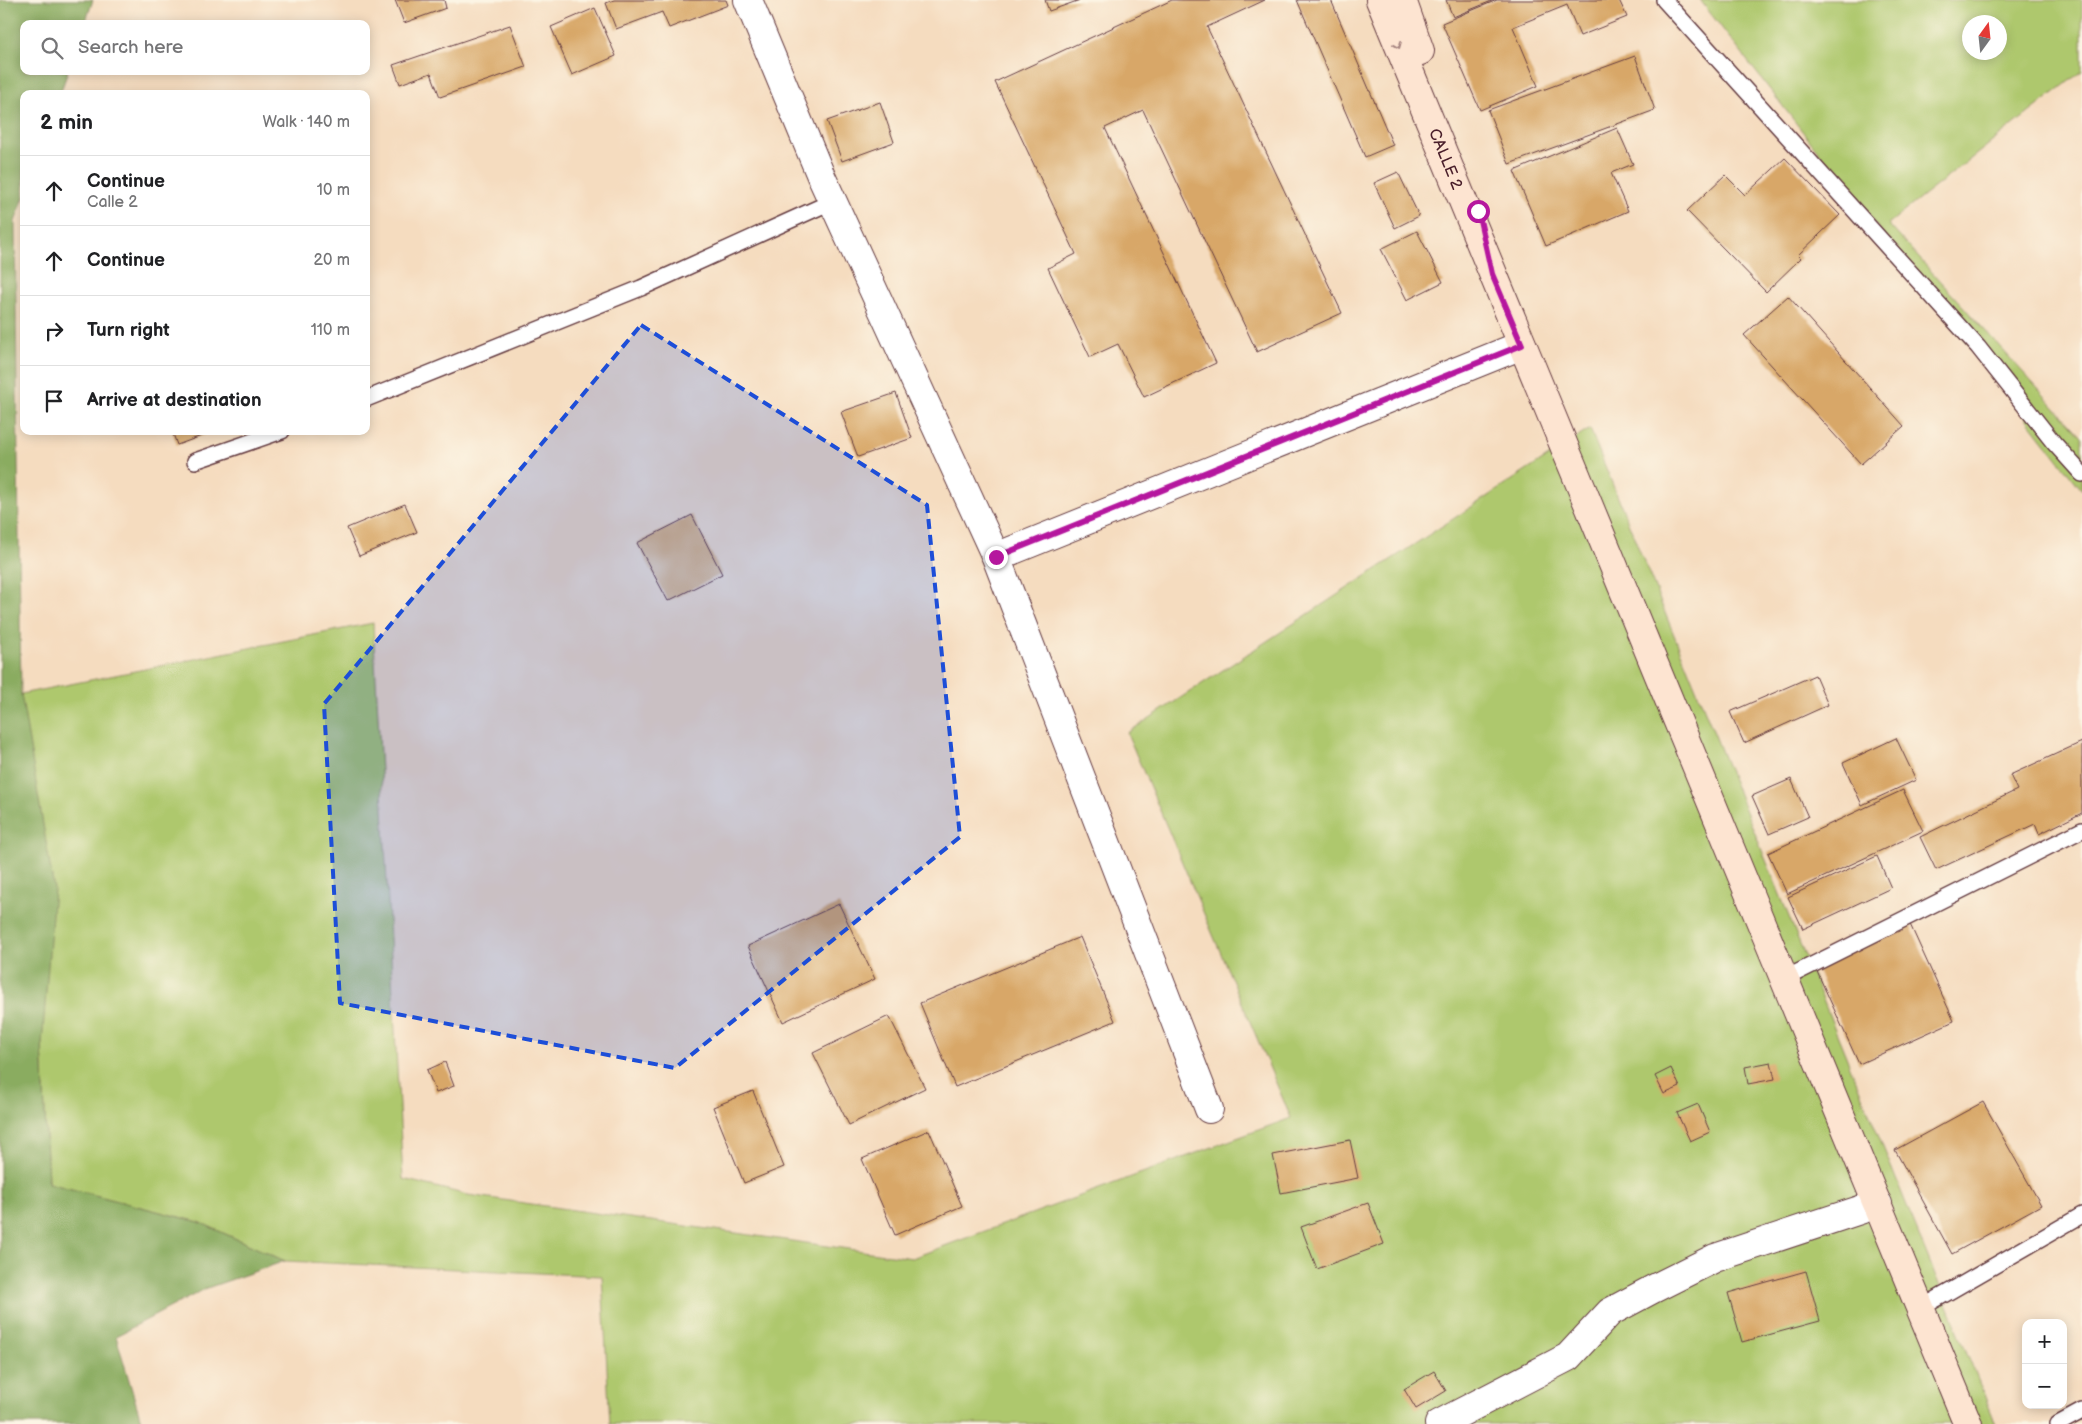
<!DOCTYPE html>
<meta charset="utf-8">
<style>
:root{--surface:#fff;--page:#f2f2f2;--text:#202124;--muted:#757577;--line:#e0e0e0}
body{margin:0;font-family:"Balsamiq Sans",sans-serif;background:var(--page);color:var(--text)}
.controls{position:absolute;right:15px;bottom:15px;display:grid;overflow:hidden;border-radius:10px;box-shadow:0 2px 12px #0003}
.controls button{width:45px;height:45px;display:grid;place-items:center;padding:0;border:0;border-bottom:1px solid var(--line);background:var(--surface);color:var(--text);font:25px sans-serif}
.compass{position:absolute;left:1962px;top:15px;width:45px;height:45px;border-radius:50%;background:var(--surface);box-shadow:0 2px 12px #0003;rotate:15deg}
.stop{position:absolute;width:15px;height:15px;margin:-11px;border:4px solid #b5179e;border-radius:50%;background:#fff}
.stop.end{background:#b5179e;border-color:#fff;box-shadow:0 1px 5px #0008}
.list{margin:0;padding:0;list-style:none}
h2{display:flex;justify-content:space-between;align-items:center;height:65px;margin:0;padding:0 20px;font-size:21px}
h2 small{font-size:16px;font-weight:400;color:var(--muted)}
.list li{display:grid;grid-template-columns:32px 1fr auto;gap:15px;align-items:center;box-sizing:border-box;height:70px;padding:0 20px;border-top:1px solid var(--line)}
.list b{display:block;font-size:19px;white-space:nowrap}
.list p{margin:0;font-size:16px;white-space:nowrap;color:var(--muted)}
.list em{font-size:16px;font-style:normal;color:var(--muted)}
.icon{flex:none;width:28px;height:28px;fill:none;stroke:currentColor;stroke-width:2;stroke-linecap:round;stroke-linejoin:round}
.map{position:relative;flex:none;width:2082px;height:1424px;overflow:hidden}
.search{position:absolute;background:var(--surface);box-shadow:0 2px 12px #0003;left:20px;top:20px;width:350px;height:55px;display:flex;align-items:center;gap:12px;box-sizing:border-box;padding:0 18px;border-radius:10px;color:var(--muted);font-size:19px}
.panel{position:absolute;background:var(--surface);box-shadow:0 2px 12px #0003;left:20px;top:90px;width:350px;height:345px;border-radius:10px}
.map>svg:first-child{display:block}
</style>
<div class="map">
<svg width="2082" height="1424" viewBox="0 0 2082 1424">
<rect width="100%" height="100%" fill="#fcf5e5"/>
<filter id="ink" filterUnits="userSpaceOnUse"><feTurbulence type="fractalNoise" baseFrequency=".02" numOctaves="2"/><feDisplacementMap in="SourceGraphic" scale="10" xChannelSelector="R" yChannelSelector="G"/><feConvolveMatrix kernelMatrix="1 2 1 2 8 2 1 2 1" color-interpolation-filters="sRGB"/></filter>
<filter id="wash" filterUnits="userSpaceOnUse"><feTurbulence type="fractalNoise" baseFrequency=".0096" numOctaves="4" result="noise"/><feDisplacementMap in="SourceGraphic" scale="20" xChannelSelector="R" yChannelSelector="G"/><feGaussianBlur stdDeviation="1.12" result="paint"/><feColorMatrix in="noise" values="0 0 0 0 0 0 0 0 0 0 0 0 0 0 0 0 0 1.4 0 .05"/><feComposite in="paint" operator="in"/></filter>
<g filter="url(#wash)">
<rect width="100%" height="100%" fill="#f5dcbf"/>
<path fill="#aec86d" stroke="#7c744c" fill-rule="evenodd" d="M1700,0H2082V71L1888,224L2082,437V490ZM1970,22H2000V52H1970Z
M1590,429L1996,1424H610L602,1276L285,1261L199,1222L48,1183L42,1044L21,694L373,623L403,1179L468,1195L912,1258L1291,1118L1127,733Z"/>
<path fill="#8aac60" stroke="#6a6646" d="M0,0H93L85,24H24V71H68L60,94H24V197L15,222L21,694L54,889L42,1044L48,1183L199,1222L285,1261L207,1288L116,1336L142,1424H0Z"/>
<g id="blocks">
<path fill="#d8a768" d="M395,0H444L446,8L404,23Z
M614,0H726L728,5L669,28L662,12L616,29L606,3Z
M1045,0H1080L1049,11Z
M1172,0H1265L1207,27L1342,313L1257,352L1143,110L1105,128L1216,363L1144,397L1118,344L1090,357L1048,268L1076,254L995,82Z
M1297,0H1331L1393,145L1365,157Z
M1446,0H1494L1453,17Z
M1497,0H1619L1627,17L1580,36L1567,5L1513,27L1538,86L1480,110L1442,23Z
M595,8L616,56L572,75L551,27Z
M510,25L526,67L440,97L431,73L400,84L393,65Z
M1635,56L1655,110L1509,164L1488,110Z
M880,102L894,142L842,161L827,121Z
M1617,128L1633,164L1611,173L1628,211L1546,246L1514,171Z
M1785,158L1840,215L1798,255L1801,258L1766,292L1687,211L1725,175L1745,195Z
M1398,172L1419,216L1395,228L1374,183Z
M1417,231L1443,282L1407,300L1381,249Z
M1788,296L1904,426L1861,464L1744,335Z
M896,393L912,438L858,457L841,412Z
M172,431H215L177,445Z
M405,504L417,532L359,556L347,528Z
M692,515L722,574L668,601L637,543Z
M1815,675L1828,705L1744,743L1730,712Z
M1896,738L1916,780L1862,805L1843,763Z
M2082,742V813L2039,834L2035,824L1936,870L1920,837L2017,790L2010,775Z
M1791,779L1808,817L1769,834L1752,796Z
M1903,790L1923,831L1787,894L1768,853Z
M1877,856L1891,888L1803,929L1788,897Z
M839,904L875,979L783,1022L748,946Z
M1909,922L1954,1021L1859,1064L1814,965Z
M1080,937L1115,1021L955,1087L920,1003Z
M889,1016L925,1088L849,1125L813,1053Z
M445,1062L454,1086L436,1093L427,1070Z
M1771,1062L1775,1079L1748,1084L1745,1067Z
M1671,1068L1680,1087L1664,1094L1655,1076Z
M753,1091L784,1167L744,1183L713,1107Z
M1983,1102L2041,1205L1952,1254L1895,1150Z
M1698,1104L1710,1132L1690,1141L1677,1113Z
M929,1130L962,1206L895,1235L862,1159Z
M1350,1140L1358,1178L1281,1193L1273,1155Z
M1368,1203L1384,1244L1317,1269L1301,1227Z
M1806,1271L1820,1321L1742,1342L1728,1293Z
M1434,1371L1446,1391L1416,1409L1404,1389Z"/>
</g>
</g>
<g filter="url(#ink)">
<use href="#blocks" fill-opacity="0" stroke="#643b41" stroke-width="1"/>
<g fill="none" stroke-linecap="round" stroke-linejoin="round">
<g stroke="#643b41" stroke-width="18">
<path id="lane" d="M1664,0L1978,347L2054,443L2082,474
M366,399L641,288L833,201
M195,461L282,431
M1784,979L2082,830
M1921,1308L2082,1215
M2058,1424L2082,1411"/>
</g>
<g stroke="#643b41" stroke-width="30">
<path id="street" d="M748,0L821,176L996,557L1209,1109
M996,557L1522,345
M1439,1424L1568,1357L1610,1312L1653,1289L1715,1258L1878,1204"/>
</g>
<g stroke="#643b41" stroke-width="30">
<g id="secondary">
<path id="s1" d="M1380,0L1968,1424"/>
<path d="M1402,0L1420,51"/>
</g>
</g>
<use href="#lane" stroke="#fff" stroke-width="15"/>
<use href="#street" stroke="#fff" stroke-width="28"/>
<use href="#secondary" stroke="#fde4d1" stroke-width="28"/>
</g>
<defs><path id="oneway-chevron" d="M-2-3.5L2.5 0L-2 3.5" fill="none" stroke-width="1.6" stroke-linecap="round" stroke-linejoin="round" transform="scale(1.25)"/></defs>
<use stroke="#a4827e" href="#oneway-chevron" transform="translate(1398 45) rotate(68)"/>
</g>
<g fill="none" stroke-linecap="round" stroke-linejoin="round" filter="url(#ink)">
<path stroke="#b5179e" stroke-width="6" d="M996,557L1522,345L1492,274L1478,211"/>
</g>
<path fill="#1d4ed8" fill-opacity="0.2" stroke="#1d4ed8" stroke-width="4" stroke-dasharray="10 6" stroke-linejoin="round" d="M641,325L927,505L960,837L675,1068L340,1003L324,704Z"/>
<g text-anchor="middle" dominant-baseline="central" stroke-width="4" stroke-linejoin="round" paint-order="stroke">
<g font-size="16" fill="#4a1f2b" stroke="#fcf5e5">
<text stroke="none"><textPath href="#s1" startOffset="172">CALLE 2</textPath></text>
</g>
</g>
</svg>
<div class="controls">
<button>+</button>
<button>−</button>
</div>
<svg class="compass" viewBox="-18 -18 36 36"><path d="M0-13l5 13h-10z" fill="#e53935"/><path d="M0 13l5-13h-10z" fill="#757577"/></svg>
<div class="stop" style="left:1478px;top:211px"></div>
<div class="stop end" style="left:996px;top:557px"></div>
<div class="search"><svg class="icon" aria-label="search" viewBox="0 0 24 24"><circle cx="10" cy="10" r="6"/><path d="M15 15l6 6"/></svg>Search here</div>
<section class="panel">
<h2>2 min<small>Walk · 140 m</small></h2>
<ul class="list">
<li><svg class="icon" aria-label="ahead" viewBox="0 0 24 24"><path d="M12 20V5M6 11l6-6 6 6"/></svg><div><b>Continue</b><p>Calle 2</p></div><em>10 m</em></li>
<li><svg class="icon" aria-label="ahead" viewBox="0 0 24 24"><path d="M12 20V5M6 11l6-6 6 6"/></svg><div><b>Continue</b></div><em>20 m</em></li>
<li><svg class="icon" aria-label="right" viewBox="0 0 24 24"><path d="M7 20v-9h11M14 6l5 5-5 5"/></svg><div><b>Turn right</b></div><em>110 m</em></li>
<li><svg class="icon" aria-label="arrive" viewBox="0 0 24 24"><path d="M6 21V4h12l-3 4 3 4H6"/></svg><div><b>Arrive at destination</b></div></li>
</ul>
</section>
</div>
